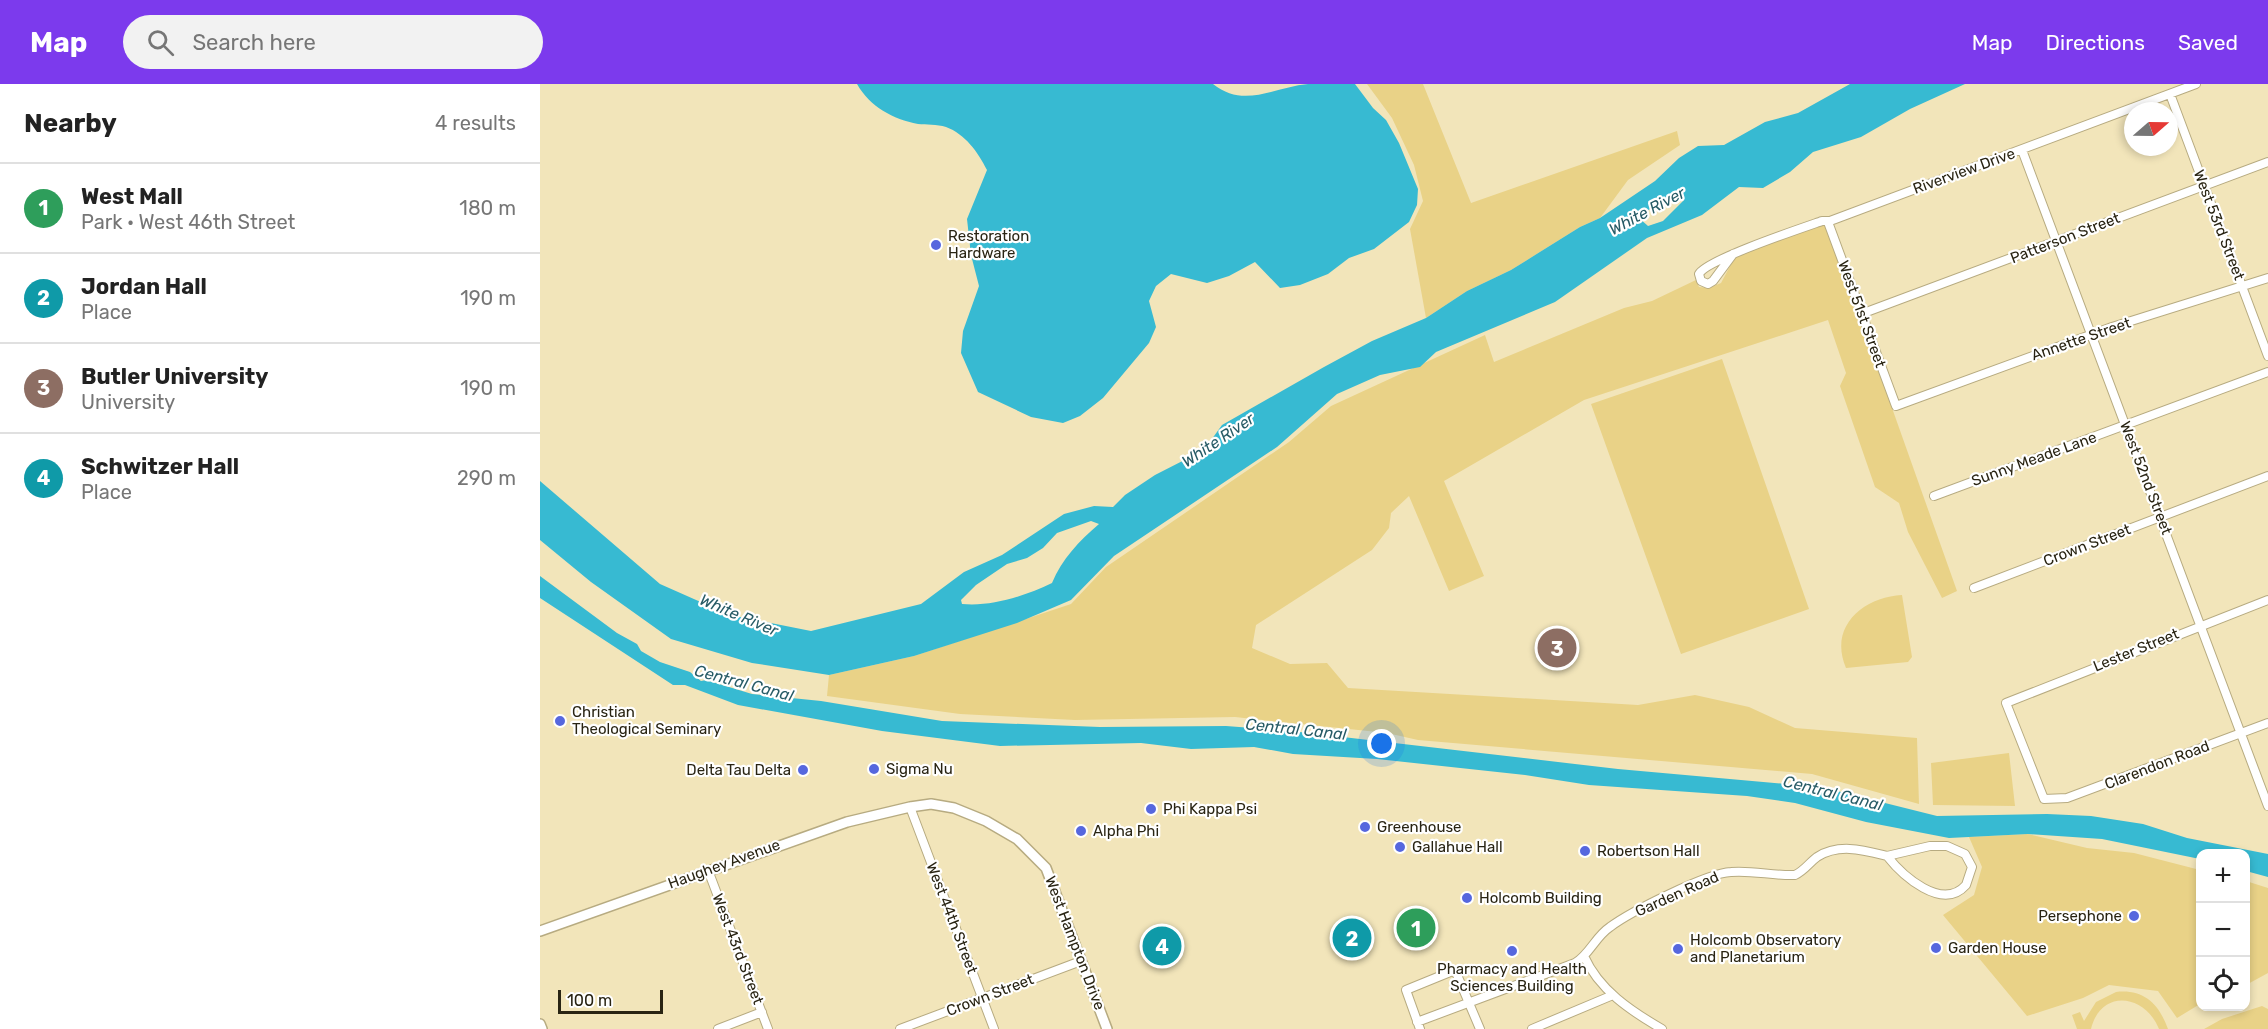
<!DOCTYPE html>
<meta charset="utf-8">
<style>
:root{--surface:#fff;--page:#f2f2f2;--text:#222;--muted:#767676;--line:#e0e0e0;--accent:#7c3aed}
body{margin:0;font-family:Rubik,sans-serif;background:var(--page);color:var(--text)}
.controls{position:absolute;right:18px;bottom:18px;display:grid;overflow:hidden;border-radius:12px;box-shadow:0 3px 9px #0003}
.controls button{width:54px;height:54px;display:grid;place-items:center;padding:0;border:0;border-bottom:2px solid var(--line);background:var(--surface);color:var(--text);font:30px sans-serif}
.compass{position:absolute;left:1584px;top:18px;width:54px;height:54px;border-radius:50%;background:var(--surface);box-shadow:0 3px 9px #0003;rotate:70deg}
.scale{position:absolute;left:18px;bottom:15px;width:105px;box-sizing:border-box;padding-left:6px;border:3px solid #292413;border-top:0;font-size:16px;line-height:21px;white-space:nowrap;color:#292413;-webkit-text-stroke:4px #fff;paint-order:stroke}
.you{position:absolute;left:842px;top:660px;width:21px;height:21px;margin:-15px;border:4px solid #fff;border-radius:50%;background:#1a73e8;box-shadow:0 0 0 9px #1a73e833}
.badge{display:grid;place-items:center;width:39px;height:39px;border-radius:50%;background:var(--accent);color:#fff;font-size:20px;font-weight:700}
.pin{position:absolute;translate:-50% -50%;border:3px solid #fff;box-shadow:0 2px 6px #0006}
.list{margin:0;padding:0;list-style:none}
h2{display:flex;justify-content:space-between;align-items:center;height:78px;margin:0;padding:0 24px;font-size:26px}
h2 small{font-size:20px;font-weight:400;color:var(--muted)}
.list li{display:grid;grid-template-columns:39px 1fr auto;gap:18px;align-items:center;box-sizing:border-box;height:90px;padding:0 24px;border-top:2px solid var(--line)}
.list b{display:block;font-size:22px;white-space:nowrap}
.list p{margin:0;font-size:20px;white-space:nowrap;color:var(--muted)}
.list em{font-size:20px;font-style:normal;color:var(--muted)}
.icon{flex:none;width:33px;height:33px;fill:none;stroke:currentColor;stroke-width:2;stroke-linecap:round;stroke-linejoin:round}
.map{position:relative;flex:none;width:1728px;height:945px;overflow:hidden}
header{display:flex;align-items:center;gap:36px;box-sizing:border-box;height:84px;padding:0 30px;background:var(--accent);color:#fff}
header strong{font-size:28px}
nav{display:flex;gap:33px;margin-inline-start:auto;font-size:21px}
.search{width:420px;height:54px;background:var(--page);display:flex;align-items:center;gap:15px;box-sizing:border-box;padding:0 21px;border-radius:33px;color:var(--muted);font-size:22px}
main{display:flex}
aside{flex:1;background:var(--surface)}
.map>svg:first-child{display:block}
</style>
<header>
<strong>Map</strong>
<div class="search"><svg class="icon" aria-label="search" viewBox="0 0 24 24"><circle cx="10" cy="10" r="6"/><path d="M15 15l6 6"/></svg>Search here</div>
<nav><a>Map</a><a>Directions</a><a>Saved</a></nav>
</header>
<main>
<aside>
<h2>Nearby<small>4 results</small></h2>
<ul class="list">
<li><span class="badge" style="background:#2e9e5b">1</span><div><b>West Mall</b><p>Park · West 46th Street</p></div><em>180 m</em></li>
<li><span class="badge" style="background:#0f9aa8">2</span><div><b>Jordan Hall</b><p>Place</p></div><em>190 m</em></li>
<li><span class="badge" style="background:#8d6e63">3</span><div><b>Butler University</b><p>University</p></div><em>190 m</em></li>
<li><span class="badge" style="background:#0f9aa8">4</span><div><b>Schwitzer Hall</b><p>Place</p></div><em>290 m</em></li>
</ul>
</aside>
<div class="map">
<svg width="1728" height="945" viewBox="0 0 1728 945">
<rect width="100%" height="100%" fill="#f2e5ba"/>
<path fill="#e9d287" d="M827,0H883L931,119L1137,47L1140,61L1088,96L1060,134L1040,143L971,186L927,207L886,234L870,145L883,117L874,81L852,34Z
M1286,138L1417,507L1402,514L1368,448L1359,419L1335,403L1300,302L1306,289L1288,236L1044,316L904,397L944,492L909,507L869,412L851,429L849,444L832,466L716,541L712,564L750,580L787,579L808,604L1098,621L1155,611L1209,623L1255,644L1377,654L1379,720L1272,690L878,656L847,649L695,633L535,636L420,630L287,612L289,591L374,572L531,520L566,483L749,358L791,322L945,251L954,278L1084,224L1112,217L1156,196L1159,203L1169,204L1181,199L1196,171Z
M1182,275L1269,525L1141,570L1051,320Z
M1362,511L1372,573L1368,578L1306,584C1288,542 1324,513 1362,511Z
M1469,669L1475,722L1393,721L1391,679Z
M1488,750L1547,764L1594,769L1660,786V920L1637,934L1618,907L1569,901L1543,914L1487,932L1403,831L1434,811L1442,783L1429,753Z
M1706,797L1728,804V889L1706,901Z
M1576,908C1604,905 1619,920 1628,945H1619C1605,910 1561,904 1551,945H1537L1532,931L1540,928L1544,937L1556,918Z
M1722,922L1728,925V945H1664L1682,935Z"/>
<path fill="#37bad2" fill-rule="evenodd" d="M317,0H673C704,25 734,3 768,0C783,0 800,0 815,0L833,24L846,36L859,59L878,105L877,121L869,138L834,165L809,174L788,190L760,201L740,204L715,178L689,192L667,199L631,190L616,202L609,217L616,243L609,259L563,314L540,332L523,339L491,333L438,308L421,269L423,247L439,202L431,171L427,135L447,86C438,68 425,50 406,43C397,40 386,41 378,40C353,35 330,23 317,0Z
M1310,0H1425L1370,25L1321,53L1273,68L1250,88L1223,104L1199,103L1162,131L1107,154L1015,218L896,268L880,283L840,291L797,310L737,363L574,472L531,516L477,539L374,572L289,591L212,579L131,555L51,498L0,456V397L120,500L190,531L271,547L381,520L424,488L462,471L524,430L554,422L573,423L585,411L615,391L664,366L682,341L784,283L832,257L886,234L927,207L971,186L1040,143L1060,134L1115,97L1139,74L1158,62L1184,61L1225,38L1258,29ZM1142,113L1144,116L1123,137L1108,142L1099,134L1108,126ZM551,437L559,440C539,457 522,475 512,499C485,512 451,523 422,520L421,516L436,501L467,480L487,474L503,464L517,449Z
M0,492L77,549L97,560L101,567L120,578L150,588L161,597L166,596L212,610L281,617L402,637L560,643L686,642L751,647L1078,685L1258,701L1289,705L1397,732L1507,730L1551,732L1603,740L1647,754L1728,770V793L1706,787V770H1660V775L1562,755L1488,750L1409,754L1326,738L1255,719L1207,712L1049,701L985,691L837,675L753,670L714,663L651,665L601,659L460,662L342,647L198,621L145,601H133L0,514Z"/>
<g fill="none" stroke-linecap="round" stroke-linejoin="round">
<g stroke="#b7ab81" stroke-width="10">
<path id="minor" d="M1630,10L1728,272
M1482,66L1728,722
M1288,138L1356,322L1572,243L1728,194
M1193,170L1173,197L1168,200L1161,197L1159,190C1166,176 1262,144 1282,137H1290L1656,0
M1321,230L1728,78
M1394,412L1728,288
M1434,504L1728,392
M1728,516L1466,619L1504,715L1527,714L1728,639
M370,723L454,945
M1407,762L1425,770L1432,783L1426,801C1402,828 1362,791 1347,772L1390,762Z
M168,786L228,945
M1044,872C1059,906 1091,927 1122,945
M877,938L1035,879C1050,870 1055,853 1070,843C1090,828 1167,789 1191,788C1212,786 1234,792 1255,791C1264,787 1269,779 1277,773C1299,759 1323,766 1347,772
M178,945L222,928
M360,945L541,877
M880,945L866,906L915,886L940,945
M992,945L1073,911"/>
</g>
<g stroke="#b7ab81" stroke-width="12">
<path id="tertiary" d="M0,847L307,738L370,723L391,720L414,724L446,737L477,755L506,784L567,945
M0,940L2,945"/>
</g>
<use href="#minor" stroke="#fff" stroke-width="8"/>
<use href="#tertiary" stroke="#fff" stroke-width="9"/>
</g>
<g fill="#5667de" stroke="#fff" stroke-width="2">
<circle cx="396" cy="161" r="6"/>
<circle cx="20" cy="637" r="6"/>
<circle cx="334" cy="685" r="6"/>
<circle cx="263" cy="686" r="6"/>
<circle cx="611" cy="725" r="6"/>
<circle cx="825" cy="743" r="6"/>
<circle cx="541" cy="747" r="6"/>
<circle cx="860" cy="763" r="6"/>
<circle cx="1045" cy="767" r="6"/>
<circle cx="927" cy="814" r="6"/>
<circle cx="1594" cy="832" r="6"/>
<circle cx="1396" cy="864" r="6"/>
<circle cx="1138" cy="865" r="6"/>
<circle cx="972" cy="867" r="6"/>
</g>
<g text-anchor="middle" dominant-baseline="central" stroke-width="4.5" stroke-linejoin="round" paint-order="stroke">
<g font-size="15" fill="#292413" stroke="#fff">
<text transform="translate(1424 87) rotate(-20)">Riverview Drive</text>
<text transform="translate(1679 141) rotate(69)">West 53rd Street</text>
<text transform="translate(1525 154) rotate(-21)">Patterson Street</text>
<text transform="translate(1322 230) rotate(70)">West 51st Street</text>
<text transform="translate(1541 255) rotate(-19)">Annette Street</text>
<text transform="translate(1494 375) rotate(-20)">Sunny Meade Lane</text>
<text transform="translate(1606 394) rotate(69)">West 52nd Street</text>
<text transform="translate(1547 461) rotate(-21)">Crown Street</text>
<text transform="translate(1596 566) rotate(-22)">Lester Street</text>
<text transform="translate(1617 681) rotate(-21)">Clarendon Road</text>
<text transform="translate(184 780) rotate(-20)">Haughey Avenue</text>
<text transform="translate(1137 810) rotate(-24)">Garden Road</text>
<text transform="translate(412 834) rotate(69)">West 44th Street</text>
<text transform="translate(535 859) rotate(69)">West Hampton Drive</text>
<text transform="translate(198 865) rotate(69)">West 43rd Street</text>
<text transform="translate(450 911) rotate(-21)">Crown Street</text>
</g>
<g font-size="15" fill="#292413" stroke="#fff" text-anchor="start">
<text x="408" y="152">Restoration<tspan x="408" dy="17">Hardware</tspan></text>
<text x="32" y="628">Christian<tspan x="32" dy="17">Theological Seminary</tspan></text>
<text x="346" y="685">Sigma Nu</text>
<text x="251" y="686" text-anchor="end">Delta Tau Delta</text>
<text x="623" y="725">Phi Kappa Psi</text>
<text x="837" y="743">Greenhouse</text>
<text x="553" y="747">Alpha Phi</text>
<text x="872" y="763">Gallahue Hall</text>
<text x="1057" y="767">Robertson Hall</text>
<text x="939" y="814">Holcomb Building</text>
<text x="1582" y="832" text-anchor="end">Persephone</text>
<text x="1150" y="856">Holcomb Observatory<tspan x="1150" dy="17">and Planetarium</tspan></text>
<text x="1408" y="864">Garden House</text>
<text x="972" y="885" text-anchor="middle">Pharmacy and Health<tspan x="972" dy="17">Sciences Building</tspan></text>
</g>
<g font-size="16" font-style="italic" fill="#275b66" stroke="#fff">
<text transform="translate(1107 127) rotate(-28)">White River</text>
<text transform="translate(678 356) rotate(-34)">White River</text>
<text transform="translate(199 531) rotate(23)">White River</text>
<text transform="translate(204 599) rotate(15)">Central Canal</text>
<text transform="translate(756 645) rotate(6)">Central Canal</text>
<text transform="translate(1293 709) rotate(14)">Central Canal</text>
</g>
</g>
</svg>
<div class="controls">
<button>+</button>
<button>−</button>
<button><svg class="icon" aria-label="locate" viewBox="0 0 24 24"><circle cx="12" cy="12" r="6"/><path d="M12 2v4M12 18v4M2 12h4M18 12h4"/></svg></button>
</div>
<svg class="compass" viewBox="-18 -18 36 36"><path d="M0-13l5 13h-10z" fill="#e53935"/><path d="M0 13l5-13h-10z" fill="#767676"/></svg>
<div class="scale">100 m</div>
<div class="you"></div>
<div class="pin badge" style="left:876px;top:844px;background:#2e9e5b">1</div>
<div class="pin badge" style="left:812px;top:854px;background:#0f9aa8">2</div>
<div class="pin badge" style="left:1017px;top:564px;background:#8d6e63">3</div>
<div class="pin badge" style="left:622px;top:862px;background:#0f9aa8">4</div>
</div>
</main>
